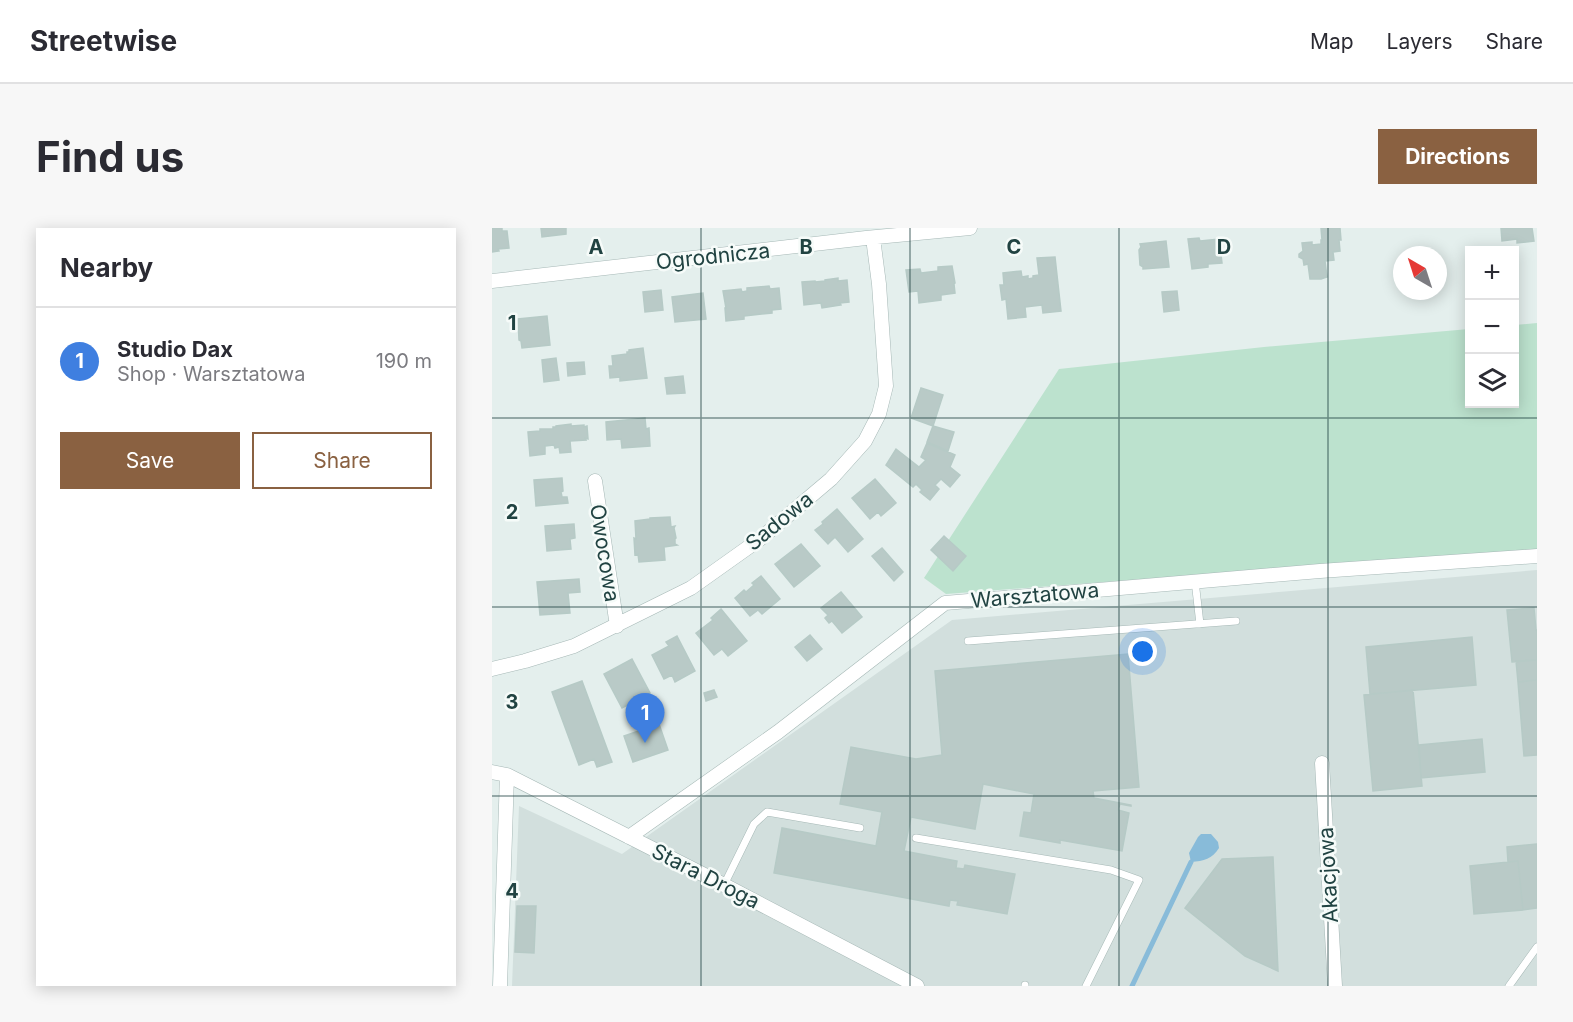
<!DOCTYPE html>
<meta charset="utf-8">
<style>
:root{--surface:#fff;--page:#f7f7f7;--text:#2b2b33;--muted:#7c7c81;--line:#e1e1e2;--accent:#8a6141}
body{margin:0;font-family:Inter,sans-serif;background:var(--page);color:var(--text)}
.controls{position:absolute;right:18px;top:18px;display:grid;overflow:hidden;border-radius:0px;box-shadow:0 3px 15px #0003}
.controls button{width:54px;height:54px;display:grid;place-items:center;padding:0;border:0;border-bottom:2px solid var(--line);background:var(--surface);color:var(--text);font:30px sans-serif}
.compass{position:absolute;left:901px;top:18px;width:54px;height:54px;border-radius:50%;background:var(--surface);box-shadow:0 3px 15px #0003;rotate:321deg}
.you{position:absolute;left:651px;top:424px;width:21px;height:21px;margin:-15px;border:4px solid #fff;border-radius:50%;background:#1a73e8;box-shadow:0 0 0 9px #1a73e833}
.badge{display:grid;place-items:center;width:39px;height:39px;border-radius:50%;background:var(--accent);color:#fff;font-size:20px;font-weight:700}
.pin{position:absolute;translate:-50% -50px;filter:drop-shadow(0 2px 3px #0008)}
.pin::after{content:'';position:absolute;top:32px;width:21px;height:18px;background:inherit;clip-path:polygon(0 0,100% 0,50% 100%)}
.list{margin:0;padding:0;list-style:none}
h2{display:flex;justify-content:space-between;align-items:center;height:78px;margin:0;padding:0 24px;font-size:26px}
h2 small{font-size:20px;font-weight:400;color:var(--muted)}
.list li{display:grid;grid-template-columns:39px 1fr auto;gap:18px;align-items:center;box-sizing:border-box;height:108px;padding:0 24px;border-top:2px solid var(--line)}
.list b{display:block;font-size:22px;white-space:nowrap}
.list p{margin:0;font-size:20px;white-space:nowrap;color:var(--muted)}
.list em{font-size:20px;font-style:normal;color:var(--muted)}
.actions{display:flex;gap:12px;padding:18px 24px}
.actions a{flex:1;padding:14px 0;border:2px solid var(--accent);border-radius:0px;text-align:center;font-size:21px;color:var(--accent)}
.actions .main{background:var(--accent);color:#fff}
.icon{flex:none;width:33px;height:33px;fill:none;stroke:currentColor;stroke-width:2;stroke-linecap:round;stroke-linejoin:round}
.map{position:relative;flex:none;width:1045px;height:758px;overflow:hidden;border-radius:0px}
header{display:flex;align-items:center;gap:36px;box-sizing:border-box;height:84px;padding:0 30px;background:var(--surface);border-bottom:2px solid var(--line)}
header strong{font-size:28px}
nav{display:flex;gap:33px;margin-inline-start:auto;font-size:21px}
.intro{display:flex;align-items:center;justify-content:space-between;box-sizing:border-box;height:144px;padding:0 36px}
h1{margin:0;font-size:42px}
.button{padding:15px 27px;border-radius:0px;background:var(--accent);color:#fff;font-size:21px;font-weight:700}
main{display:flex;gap:36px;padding:0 36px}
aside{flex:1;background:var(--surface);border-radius:0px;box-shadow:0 3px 15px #0003}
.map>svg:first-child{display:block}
</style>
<header>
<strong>Streetwise</strong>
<nav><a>Map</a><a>Layers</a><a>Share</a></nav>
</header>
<div class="intro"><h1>Find us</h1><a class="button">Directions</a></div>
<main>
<aside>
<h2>Nearby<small></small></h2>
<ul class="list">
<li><span class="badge" style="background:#3f7fe0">1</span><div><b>Studio Dax</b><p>Shop · Warsztatowa</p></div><em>190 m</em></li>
</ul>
<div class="actions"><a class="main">Save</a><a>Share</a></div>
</aside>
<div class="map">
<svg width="1045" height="758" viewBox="0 0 1045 758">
<rect width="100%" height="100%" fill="#e4efed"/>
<path fill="#d2dfdd" d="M1045,342V758H20L27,578L130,626L460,392Z"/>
<path fill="#bce2ce" d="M1045,95V321L454,366L432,350L567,141L772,119L977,101L978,176H1023V97Z"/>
<path fill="#88bbd9" d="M709,606H719L726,614L727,620C720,631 712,633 699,634L697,625L706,609Z"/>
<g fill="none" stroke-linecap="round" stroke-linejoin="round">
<path stroke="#88bbd9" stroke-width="5" d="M640,758L699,634"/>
</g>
<path fill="#b9cac7" stroke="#b6cac6" stroke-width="1.5" d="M0,0H10V3H15L17,20L6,21L7,23L0,24Z
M49,0H74V6L50,9Z
M829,0H848L849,12H847L848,23L841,24L842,32L833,33L835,49L829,51H818L816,36L812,37L811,31L807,29V26L811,23L810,15L820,14V17L829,16V12H830Z
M1009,0H1040L1042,13L1025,15V11L1010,13Z
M707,10L708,13L727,11L730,35L716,36V39L700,41L696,11Z
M674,13L677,39L651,41V39L648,37L647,22L649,19L648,16Z
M563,29L569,83L551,85L550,77L533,79L534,89L516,91L514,71L510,72L508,57H512L511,45L529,43L530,49L536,48V51L541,50V48L547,47L545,30Z
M460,38L463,55L462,56L463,65L449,67V72L427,75L426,63L417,64L414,42L428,41L429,45L446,43V39Z
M346,50V53L355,52L357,74L348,75L349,77L330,80L329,75L312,77L310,54L323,53V54L333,53V52Z
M277,58L278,61L287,60L289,81L280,82V85L252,88V91L234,93L233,80H234L231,63L249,61L250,64L255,63V60Z
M169,62L171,82L153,84L151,64Z
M685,63L687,82L672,84L670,64Z
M211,65L214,91L183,94L180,69Z
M55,88L58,117L30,120L29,113L27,112L26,91Z
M151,120L155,150L128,153V149L118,150L117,138H121L120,128L135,126V124H137V122Z
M64,130L67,152L52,154L50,132Z
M92,134L93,146L76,148L75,135Z
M191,148L193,165L175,166L173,150Z
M429,160L451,167L441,198L419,190Z
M153,190L154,201L157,200L158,218L130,220L129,211L115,212L114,194Z
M79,196V198L92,197V199L95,198L96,211L93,210L94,212L78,213L79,224L68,225L67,219L63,220L62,217L53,218V226L38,228L36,204L48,203V201H61V199H64V198Z
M441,198L462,204L456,223L435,214Z
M435,215L463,227L458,239L468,247L458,259L449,251L443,257L447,261L438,272L428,264L430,262L424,256L421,259L394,237L404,221L427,239L434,232L429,229Z
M70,250L71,263L69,264L70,269H75L76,275L44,278L42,252Z
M383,251L404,275L389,288L386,284L378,291L360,270Z
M345,281L371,311L356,324L343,309L336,316L323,302L331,296L330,294Z
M178,289L179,299L183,298L182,300L184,310L183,311V316L185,317L172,319L173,332L147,334L146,326L143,327L142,310L144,311L143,293L158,291V290Z
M82,296L83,310L78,311L79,321L55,323L53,298Z
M452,308L474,328L461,343L439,322Z
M309,316L328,338L302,359L283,336Z
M390,320L411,344L402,353L380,328Z
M269,348L288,371L270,386L266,382L258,388L243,370L252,362L254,364L262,357L260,355Z
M87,351L88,364L76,365L78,385L48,387L45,354Z
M349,364L370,389L350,405L340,393L337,395L333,390L336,387L329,380Z
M1042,380L1044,402H1045V432L1020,434L1015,382Z
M229,381L255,413L236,428L230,421L222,427L204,405L221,392L219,390Z
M318,407L330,421L315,433L303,419Z
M185,408L203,443L183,454L180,447L172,451L160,427L177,418L174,414Z
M980,409L984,457L878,466L874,419Z
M636,426L647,559L601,563L602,570L639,577V578L628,576L626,582L637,585L630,623L568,612V615L528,608L532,584L539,585L542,566L491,556L483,601L419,589L412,623L465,633L464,640L472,641L473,637L523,646L515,686L465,677L466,673L458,672L457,678L282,645L290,600L384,618L390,584L348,576L359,519L424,531L450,527L443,443Z
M140,431L158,465L130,480L112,446Z
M1045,432V452L1026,454L1024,433Z
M1045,452V527L1032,528L1026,454Z
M90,453L120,534L105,539L102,531L87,537L60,464Z
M222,462L225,469L214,473L212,465Z
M921,462L930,558L881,563L872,467Z
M167,496L176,522L141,534L132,508Z
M990,511L993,544L929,550L927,517Z
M1045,616V680L1031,682L1026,633L1016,634L1015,619Z
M781,629L786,743L753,728L693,680L730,631Z
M1026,633L1031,682L982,686L978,638Z
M25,678H44L42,725L23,724Z"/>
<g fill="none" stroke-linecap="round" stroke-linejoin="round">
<g stroke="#a6b8b6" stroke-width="8">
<path id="service" d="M703,353L708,396
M476,413L744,393
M424,610L619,642L647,652L594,758
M232,657L262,596L275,584L368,600
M533,758V757
M1017,758L1045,719"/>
</g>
<g stroke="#a6b8b6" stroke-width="15">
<path id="minor" d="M0,53L374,10L478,0
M103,253L125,398
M0,441L33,433L82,418L199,360L268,311L339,251L373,213L387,186L394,158L387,56L381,10
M830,535L843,758
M0,544L15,547L232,657L425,758
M137,609L286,504L453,375L828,343L1045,328
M8,758L15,547"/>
</g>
<use href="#service" stroke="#fff" stroke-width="7"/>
<use href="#minor" stroke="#fff" stroke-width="14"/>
</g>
<path fill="none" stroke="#214342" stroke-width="1.5" stroke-opacity="0.55" d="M209,0V758M418,0V758M627,0V758M836,0V758M0,190H1045M0,379H1045M0,568H1045"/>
<g text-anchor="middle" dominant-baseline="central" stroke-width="5" stroke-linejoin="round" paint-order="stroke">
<g font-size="21" fill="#214342" stroke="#f6fbf9">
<text transform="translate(221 28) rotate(-6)">Ogrodnicza</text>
<text transform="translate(287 293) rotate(-39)">Sadowa</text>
<text transform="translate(113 325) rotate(81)">Owocowa</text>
<text transform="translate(543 367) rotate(-5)">Warsztatowa</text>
<text transform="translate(836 647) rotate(-93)">Akacjowa</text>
<text transform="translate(214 648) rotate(27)">Stara Droga</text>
</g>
</g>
<g font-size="20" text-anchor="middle" font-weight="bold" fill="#214342" stroke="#f6fbf9" stroke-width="5" stroke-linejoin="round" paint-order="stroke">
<text x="104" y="26">A</text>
<text x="314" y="26">B</text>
<text x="522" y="26">C</text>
<text x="732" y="26">D</text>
<text x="20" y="102">1</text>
<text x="20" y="291">2</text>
<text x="20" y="481">3</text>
<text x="20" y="670">4</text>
</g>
</svg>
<div class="controls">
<button>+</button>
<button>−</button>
<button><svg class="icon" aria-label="layers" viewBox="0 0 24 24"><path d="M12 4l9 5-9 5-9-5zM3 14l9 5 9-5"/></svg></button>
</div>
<svg class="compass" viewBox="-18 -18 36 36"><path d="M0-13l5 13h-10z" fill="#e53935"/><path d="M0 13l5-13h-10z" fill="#7c7c81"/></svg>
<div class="you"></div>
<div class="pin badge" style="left:153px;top:515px;background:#3f7fe0">1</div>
</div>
</main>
